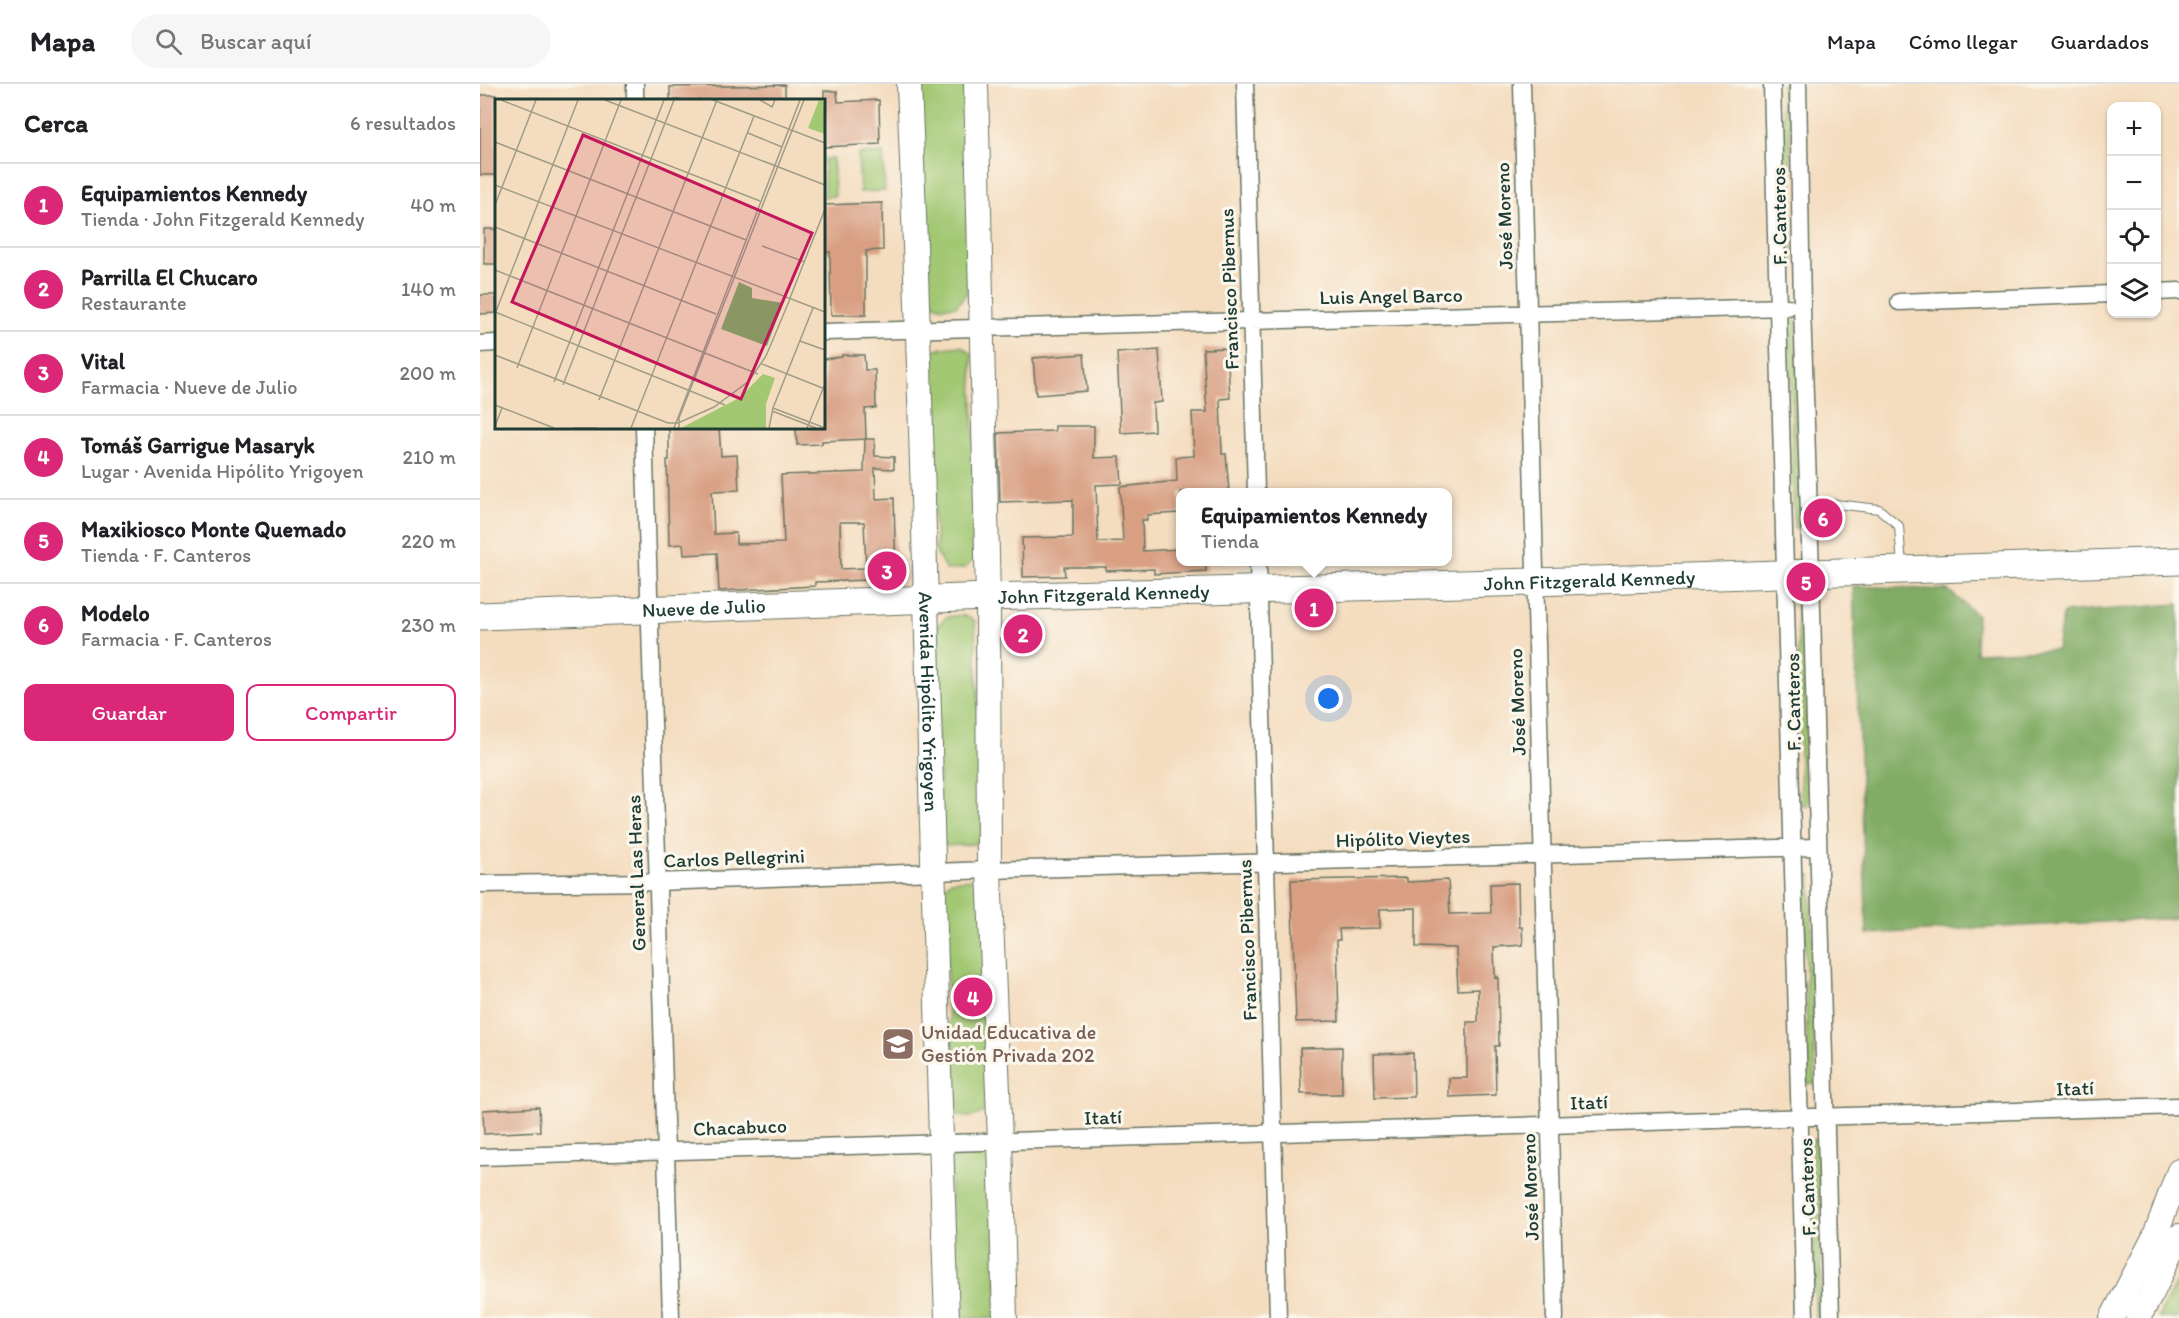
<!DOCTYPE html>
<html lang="es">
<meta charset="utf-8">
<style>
:root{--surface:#fff;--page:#f6f6f6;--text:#202124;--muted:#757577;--line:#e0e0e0;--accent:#db2777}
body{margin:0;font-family:Itim,sans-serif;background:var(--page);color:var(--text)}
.controls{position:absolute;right:18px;top:18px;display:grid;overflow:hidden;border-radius:12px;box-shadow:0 2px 4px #0004}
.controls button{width:54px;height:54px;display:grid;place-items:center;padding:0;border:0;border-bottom:2px solid var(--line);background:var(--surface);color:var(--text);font:30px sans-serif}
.you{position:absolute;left:849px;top:615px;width:21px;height:21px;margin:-15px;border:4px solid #fff;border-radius:50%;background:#1a73e8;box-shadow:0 0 0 9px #1a73e833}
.badge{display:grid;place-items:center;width:39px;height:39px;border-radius:50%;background:var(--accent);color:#fff;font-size:20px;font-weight:700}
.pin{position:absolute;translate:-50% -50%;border:3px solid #fff;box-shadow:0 2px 6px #0006}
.popup{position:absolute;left:696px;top:404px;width:276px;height:78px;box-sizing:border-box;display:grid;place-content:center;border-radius:12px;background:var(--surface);filter:drop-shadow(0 2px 4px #0005);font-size:20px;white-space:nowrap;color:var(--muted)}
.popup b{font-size:22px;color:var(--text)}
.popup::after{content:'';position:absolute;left:50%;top:100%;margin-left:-12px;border:12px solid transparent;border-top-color:var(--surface)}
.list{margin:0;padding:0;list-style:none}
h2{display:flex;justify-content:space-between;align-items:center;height:78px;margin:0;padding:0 24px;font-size:26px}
h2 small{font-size:20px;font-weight:400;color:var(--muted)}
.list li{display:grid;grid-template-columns:39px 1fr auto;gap:18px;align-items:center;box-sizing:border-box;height:84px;padding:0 24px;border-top:2px solid var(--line)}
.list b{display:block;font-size:22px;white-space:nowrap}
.list p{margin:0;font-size:20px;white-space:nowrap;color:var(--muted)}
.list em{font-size:20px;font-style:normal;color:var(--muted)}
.actions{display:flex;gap:12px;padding:18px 24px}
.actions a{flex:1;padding:14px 0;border:2px solid var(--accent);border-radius:12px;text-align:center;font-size:21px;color:var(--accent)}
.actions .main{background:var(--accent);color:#fff}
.icon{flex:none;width:33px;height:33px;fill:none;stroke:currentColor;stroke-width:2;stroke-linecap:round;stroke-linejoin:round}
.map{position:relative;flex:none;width:1699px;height:1234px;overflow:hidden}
header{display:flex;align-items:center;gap:36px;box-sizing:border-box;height:84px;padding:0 30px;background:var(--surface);border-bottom:2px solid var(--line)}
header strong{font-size:28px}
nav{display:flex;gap:33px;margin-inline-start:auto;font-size:21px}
.search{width:420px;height:54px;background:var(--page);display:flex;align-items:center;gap:15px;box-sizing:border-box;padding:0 21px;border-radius:33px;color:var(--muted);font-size:22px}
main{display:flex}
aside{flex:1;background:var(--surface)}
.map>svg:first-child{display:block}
</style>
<header>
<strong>Mapa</strong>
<div class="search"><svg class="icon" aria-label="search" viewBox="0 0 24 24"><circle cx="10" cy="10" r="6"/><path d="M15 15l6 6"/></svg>Buscar aquí</div>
<nav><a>Mapa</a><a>Cómo llegar</a><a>Guardados</a></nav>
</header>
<main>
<aside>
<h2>Cerca<small>6 resultados</small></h2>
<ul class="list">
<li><span class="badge">1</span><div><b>Equipamientos Kennedy</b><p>Tienda · John Fitzgerald Kennedy</p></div><em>40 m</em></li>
<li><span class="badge">2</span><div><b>Parrilla El Chucaro</b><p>Restaurante</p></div><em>140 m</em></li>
<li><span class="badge">3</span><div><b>Vital</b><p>Farmacia · Nueve de Julio</p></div><em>200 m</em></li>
<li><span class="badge">4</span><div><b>Tomáš Garrigue Masaryk</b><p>Lugar · Avenida Hipólito Yrigoyen</p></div><em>210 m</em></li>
<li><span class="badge">5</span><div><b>Maxikiosco Monte Quemado</b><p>Tienda · F. Canteros</p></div><em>220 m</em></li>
<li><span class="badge">6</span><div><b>Modelo</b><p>Farmacia · F. Canteros</p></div><em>230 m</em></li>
</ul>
<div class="actions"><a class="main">Guardar</a><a>Compartir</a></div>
</aside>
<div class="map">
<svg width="1699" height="1234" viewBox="0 0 1699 1234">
<rect width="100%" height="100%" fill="#fbf7ec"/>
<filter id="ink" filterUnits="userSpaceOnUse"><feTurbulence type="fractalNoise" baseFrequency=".0167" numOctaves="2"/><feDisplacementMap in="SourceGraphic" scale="12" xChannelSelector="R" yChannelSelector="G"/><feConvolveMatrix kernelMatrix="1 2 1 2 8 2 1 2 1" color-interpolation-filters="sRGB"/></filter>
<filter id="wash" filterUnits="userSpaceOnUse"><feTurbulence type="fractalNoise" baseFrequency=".008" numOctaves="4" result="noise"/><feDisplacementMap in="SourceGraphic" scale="24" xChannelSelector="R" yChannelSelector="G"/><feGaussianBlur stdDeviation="1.35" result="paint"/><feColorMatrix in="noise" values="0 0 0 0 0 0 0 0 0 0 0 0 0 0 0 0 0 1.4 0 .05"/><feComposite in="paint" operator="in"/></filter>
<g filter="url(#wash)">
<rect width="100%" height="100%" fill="#f4dcbe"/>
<path fill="#a2c873" stroke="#608254" stroke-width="1.5" d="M438,0H483L485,4L489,199L486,210L476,222C457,224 452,223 447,204Z
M1302,0H1309L1313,187H1306Z
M403,69L405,107L380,108L378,70Z
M353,74L355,112L344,113V75Z
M1310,235H1317L1321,444H1314Z
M481,262L492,270L496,473L485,484L466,486L456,468L448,274L455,265Z
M1317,513H1323L1328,721H1321Z
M483,531L495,537L503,751L496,760L466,762L461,753L454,545L467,533Z
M1331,791L1335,1000H1328L1324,792Z
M495,795L504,800L512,1023C499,1032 485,1038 472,1027L464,803L470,797Z
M1338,1055L1342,1234H1335L1332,1056Z
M476,1066H508L513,1076L518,1234H475L470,1075Z
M1699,1193V1234H1678L1679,1232Z"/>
<path fill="#81ac65" stroke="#50744c" stroke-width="1.5" d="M1373,502L1468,506L1497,531L1496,569L1577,566L1583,529L1699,520V834L1387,850Z"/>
<g id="blocks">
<path fill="#d89f82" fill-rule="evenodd" d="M305,1V16H190V3Z
M344,7H357L358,18L399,16L400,60L344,63Z
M0,11H16V91H0Z
M402,119L403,166L386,167V231H351L350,168H344V121Z
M4,145H16V180H4Z
M0,211H16V229L0,230Z
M747,264L750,314L740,315L742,370H746L749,408H700V429L667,431V436H662L663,467L700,465V477H725L726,487L674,490V485L626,487V483H584L585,492L543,493L542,454L593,453V416L520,418L518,349L575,347V342H614V374L640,373L642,400L616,401L618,458L643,457L640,403L697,397L696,373L714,372L712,328H727L723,265Z
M679,266L682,318L673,319L674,347L641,349L637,269Z
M604,270L607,307L556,311L553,274Z
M362,271H384L385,286H395L396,324L385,325L386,355L342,357V360L317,361L316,344H344V275L362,273Z
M189,344H239L241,372L257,371L259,406L232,407L234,450L256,449V460L304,459L301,391L384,388L385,355H394L395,372L414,373V385L395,384L396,415L414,414L416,495L335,498V502L239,507L237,469L204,471L203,460L189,461L187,376H189ZM360,438H384L386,484L361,485Z
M927,794V798L968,796L970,830L1011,829L1010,800L1038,799L1039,843H1042L1043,861L1014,863L1015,894L1018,893L1019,962H1015L1016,1011L969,1013V994H987V938H998V905L978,906L976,864L936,863V824L900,825V844L859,845L860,856H857L859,937L816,938L811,796Z
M862,963V1010H821L820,964Z
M933,969L934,1013L895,1014L894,970Z
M59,1023L60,1047L4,1050L3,1026Z"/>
</g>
</g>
<g filter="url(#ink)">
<use href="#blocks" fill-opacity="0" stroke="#6a7564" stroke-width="1.5"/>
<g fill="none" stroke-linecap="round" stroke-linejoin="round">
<g stroke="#6a7564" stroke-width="10">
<path id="lane" d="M1329,417L1399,425L1419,442L1422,483"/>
</g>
<g stroke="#6a7564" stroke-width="19">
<path id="street" d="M155,0V16
M765,0L776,408
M1042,0L1075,1234
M1292,0L1325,1234
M1318,0L1322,223L1331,489L1351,1234
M1676,208L1699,207
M1419,218L1632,210
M344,248L1308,223
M0,260L16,259
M164,344L191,1234
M778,478L798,1234
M0,800L177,798L509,786L1338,763
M0,1073L1699,1022"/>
</g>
<g stroke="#6a7564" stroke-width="26">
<g id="secondary">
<path id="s1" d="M429,0C446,411 452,823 467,1234"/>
<path d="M496,0L508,513L509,786L520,1057L525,1234"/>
<path d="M1632,1234L1675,1152L1699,1087"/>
<path d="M1658,1234L1672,1209L1699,1152"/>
</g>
</g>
<g stroke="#6a7564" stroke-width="29">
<g id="primary">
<path id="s2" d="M0,532L508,513L1055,498L1699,477"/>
</g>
</g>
<use href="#lane" stroke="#fff" stroke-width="8"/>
<use href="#street" stroke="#fff" stroke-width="16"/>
<use href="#secondary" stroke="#fff" stroke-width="24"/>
<use href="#primary" stroke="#fff" stroke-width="27"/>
</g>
</g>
<defs>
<g id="school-square" transform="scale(1.725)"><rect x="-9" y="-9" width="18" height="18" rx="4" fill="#8d6e63" stroke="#fbf7ec"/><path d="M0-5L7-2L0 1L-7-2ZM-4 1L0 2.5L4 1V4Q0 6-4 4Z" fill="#fff"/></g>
</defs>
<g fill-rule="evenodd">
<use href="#school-square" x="418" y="960"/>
</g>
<g text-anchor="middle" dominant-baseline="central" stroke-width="6" stroke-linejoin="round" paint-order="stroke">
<g font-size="20" fill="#1f3d34" stroke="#fbf7ec">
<text transform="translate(1024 132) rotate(-92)">José Moreno</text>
<text transform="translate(1299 132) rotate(-91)">F. Canteros</text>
<text transform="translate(749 205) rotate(-92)">Francisco Pibernus</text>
<text transform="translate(911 212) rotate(-1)">Luis Angel Barco</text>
<text stroke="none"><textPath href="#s2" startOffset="1110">John Fitzgerald Kennedy</textPath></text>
<text stroke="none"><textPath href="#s2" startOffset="624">John Fitzgerald Kennedy</textPath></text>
<text stroke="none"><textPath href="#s2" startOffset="224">Nueve de Julio</textPath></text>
<text stroke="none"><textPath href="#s1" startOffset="618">Avenida Hipólito Yrigoyen</textPath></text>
<text transform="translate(1037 618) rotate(-92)">José Moreno</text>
<text transform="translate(1313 618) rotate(-91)">F. Canteros</text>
<text transform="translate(923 754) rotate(-2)">Hipólito Vieytes</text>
<text transform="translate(254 774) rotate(-2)">Carlos Pellegrini</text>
<text transform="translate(156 789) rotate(-92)">General Las Heras</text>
<text transform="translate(767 856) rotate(-92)">Francisco Pibernus</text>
<text transform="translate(1595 1004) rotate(-2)">Itatí</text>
<text transform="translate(1109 1018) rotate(-2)">Itatí</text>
<text transform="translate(623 1033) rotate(-2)">Itatí</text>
<text transform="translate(260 1043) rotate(-2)">Chacabuco</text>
<text transform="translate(1050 1103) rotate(-92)">José Moreno</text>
<text transform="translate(1327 1103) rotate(-92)">F. Canteros</text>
</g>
<g font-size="20" fill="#785e54" stroke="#fbf7ec" text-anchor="start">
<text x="441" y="948">Unidad Educativa de<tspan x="441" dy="23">Gestión Privada 202</tspan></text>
</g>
</g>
<g transform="translate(15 15)">
<rect width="330" height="330" fill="#f4dcbe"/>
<path d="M324,1L330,3V35L313,29ZM268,275L280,279L271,305V329H186L244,299Z" fill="#a2c873"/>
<path d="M244,183L257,189V199L288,204L272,247L226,230Z" fill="#81ac65"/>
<path fill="none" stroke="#9f9c87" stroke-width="1.5" d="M6,1L265,102M110,1L330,86M218,1L330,44M265,1L277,8L280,1M253,34L287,48M0,43L251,141M0,86L330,213M0,106L41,1M0,128L221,215M267,147L310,163M0,171L263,275M295,199L330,110M0,213L230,306M0,215L83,1M305,242L330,251M0,256L173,324H183L219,308L254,282L271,257L295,200M267,265L330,290M22,269L126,1M59,283L169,1M68,286L179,1M104,301L222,1M0,306L59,329M278,309L330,329M277,312L321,329M0,327L7,309M78,329H102M136,329L259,17M179,329L305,1M184,329V319L309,1M274,329L278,309L318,209M312,329L330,285"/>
<path fill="#c2185b" fill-opacity="0.15" stroke="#c2185b" stroke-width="3" d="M88,36L317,134L246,300L17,203Z"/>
<rect width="330" height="330" fill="none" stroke="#1f3d34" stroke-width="3"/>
</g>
</svg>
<div class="controls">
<button>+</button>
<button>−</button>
<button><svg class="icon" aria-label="locate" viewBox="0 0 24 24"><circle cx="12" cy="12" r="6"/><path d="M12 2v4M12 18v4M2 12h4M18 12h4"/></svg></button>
<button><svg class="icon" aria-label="layers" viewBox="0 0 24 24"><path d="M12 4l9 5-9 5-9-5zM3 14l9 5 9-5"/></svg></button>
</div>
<div class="you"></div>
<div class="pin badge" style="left:834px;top:524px">1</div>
<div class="popup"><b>Equipamientos Kennedy</b>Tienda</div>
<div class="pin badge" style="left:543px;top:550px">2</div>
<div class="pin badge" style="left:407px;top:487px">3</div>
<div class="pin badge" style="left:493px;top:913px">4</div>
<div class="pin badge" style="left:1326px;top:498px">5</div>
<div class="pin badge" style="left:1343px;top:434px">6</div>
</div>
</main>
